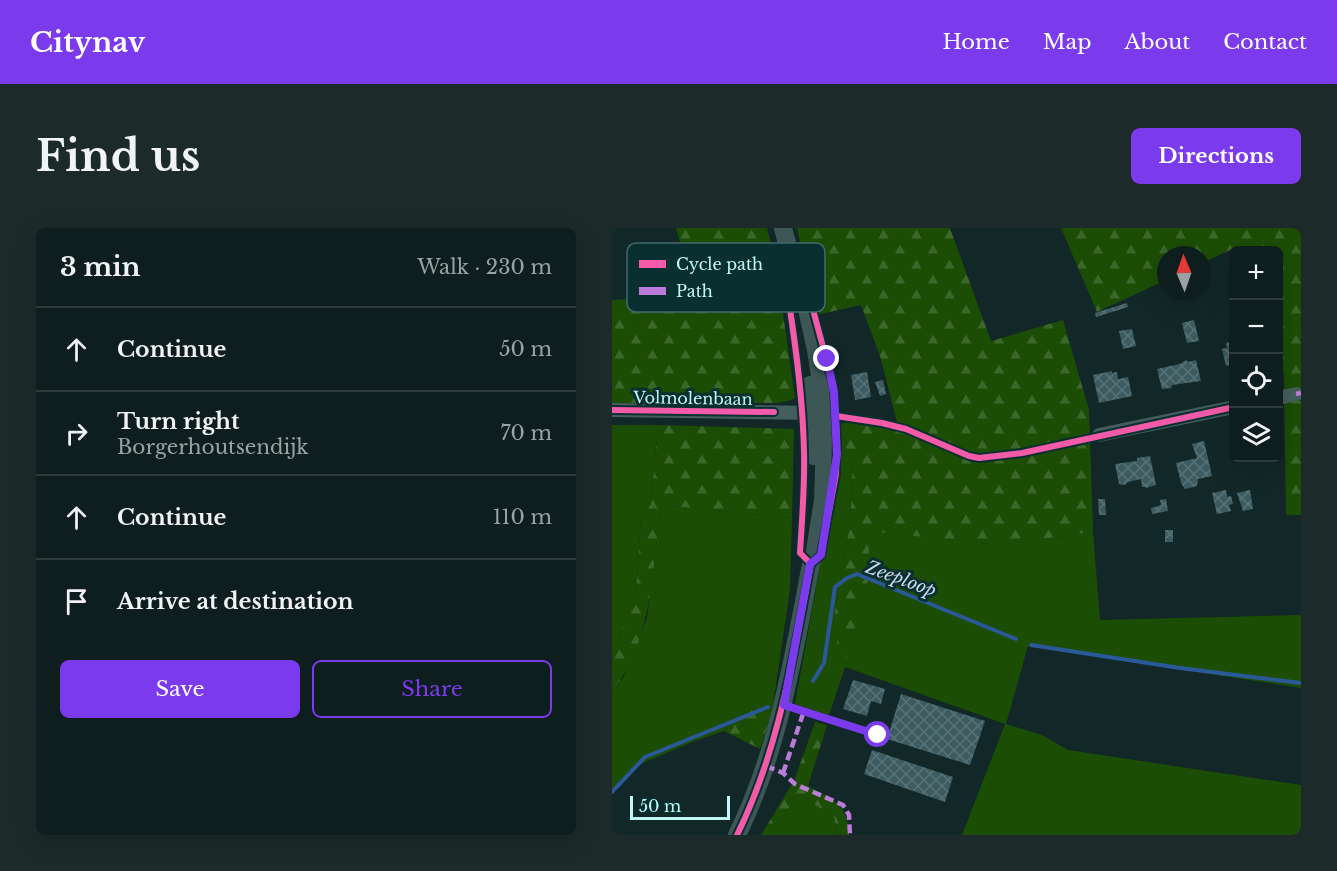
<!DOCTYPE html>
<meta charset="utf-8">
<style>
:root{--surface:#0e1d1d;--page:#1c2a2a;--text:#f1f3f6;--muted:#9ba2a4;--line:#2e3b3b;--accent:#7c3aed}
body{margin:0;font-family:"Libre Baskerville",serif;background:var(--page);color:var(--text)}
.controls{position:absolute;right:18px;top:18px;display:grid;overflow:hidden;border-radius:9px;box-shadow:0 6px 24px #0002}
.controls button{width:54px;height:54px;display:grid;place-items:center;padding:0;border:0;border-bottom:2px solid var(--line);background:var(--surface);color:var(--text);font:30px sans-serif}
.compass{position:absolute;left:545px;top:18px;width:54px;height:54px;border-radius:50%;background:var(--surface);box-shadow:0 6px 24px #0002;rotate:358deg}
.scale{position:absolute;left:18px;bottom:15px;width:100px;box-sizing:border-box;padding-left:6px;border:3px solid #c3f6f7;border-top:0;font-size:16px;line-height:21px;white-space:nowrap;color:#c3f6f7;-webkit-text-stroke:4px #092f30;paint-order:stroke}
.stop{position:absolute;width:18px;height:18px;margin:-14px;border:4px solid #7c3aed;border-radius:50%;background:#fff}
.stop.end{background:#7c3aed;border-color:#fff;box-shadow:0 2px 6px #0008}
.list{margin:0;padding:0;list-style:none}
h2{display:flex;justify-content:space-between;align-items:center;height:78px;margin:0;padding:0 24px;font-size:26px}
h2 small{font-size:20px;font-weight:400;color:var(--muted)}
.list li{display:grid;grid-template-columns:39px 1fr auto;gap:18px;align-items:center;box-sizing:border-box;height:84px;padding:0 24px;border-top:2px solid var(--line)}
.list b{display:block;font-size:22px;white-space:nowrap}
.list p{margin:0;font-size:20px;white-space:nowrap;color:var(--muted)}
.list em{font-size:20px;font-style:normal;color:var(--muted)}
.actions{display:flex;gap:12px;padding:18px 24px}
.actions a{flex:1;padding:14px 0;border:2px solid var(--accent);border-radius:9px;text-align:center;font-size:21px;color:var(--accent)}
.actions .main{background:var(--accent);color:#fff}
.icon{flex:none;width:33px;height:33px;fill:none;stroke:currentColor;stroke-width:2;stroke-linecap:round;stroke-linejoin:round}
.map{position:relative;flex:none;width:689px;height:607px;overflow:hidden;border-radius:9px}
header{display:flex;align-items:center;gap:36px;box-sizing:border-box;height:84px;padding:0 30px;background:var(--accent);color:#fff}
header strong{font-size:28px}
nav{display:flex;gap:33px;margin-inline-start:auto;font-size:21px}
.intro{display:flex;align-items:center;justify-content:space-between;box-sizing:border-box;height:144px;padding:0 36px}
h1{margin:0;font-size:42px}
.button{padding:15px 27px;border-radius:9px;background:var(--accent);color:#fff;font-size:21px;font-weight:700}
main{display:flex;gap:36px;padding:0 36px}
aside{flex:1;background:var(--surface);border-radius:9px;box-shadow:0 6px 24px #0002}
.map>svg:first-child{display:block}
</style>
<header>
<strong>Citynav</strong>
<nav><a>Home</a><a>Map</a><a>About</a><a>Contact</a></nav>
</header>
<div class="intro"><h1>Find us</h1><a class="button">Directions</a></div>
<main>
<aside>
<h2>3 min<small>Walk · 230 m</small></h2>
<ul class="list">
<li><svg class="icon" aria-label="ahead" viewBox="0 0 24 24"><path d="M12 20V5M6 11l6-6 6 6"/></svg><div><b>Continue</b></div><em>50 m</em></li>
<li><svg class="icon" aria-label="right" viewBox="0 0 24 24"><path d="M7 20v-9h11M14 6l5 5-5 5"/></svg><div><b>Turn right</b><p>Borgerhoutsendijk</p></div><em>70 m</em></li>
<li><svg class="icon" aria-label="ahead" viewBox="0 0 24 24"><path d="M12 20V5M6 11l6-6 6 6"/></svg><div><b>Continue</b></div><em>110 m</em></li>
<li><svg class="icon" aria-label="arrive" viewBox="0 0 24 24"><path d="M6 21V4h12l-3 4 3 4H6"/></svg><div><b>Arrive at destination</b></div></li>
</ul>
<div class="actions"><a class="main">Save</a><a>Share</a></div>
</aside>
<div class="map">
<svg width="689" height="607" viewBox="0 0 689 607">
<defs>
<pattern id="forest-firs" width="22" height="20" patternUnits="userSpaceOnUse" patternTransform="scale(1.5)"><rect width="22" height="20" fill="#1c4d05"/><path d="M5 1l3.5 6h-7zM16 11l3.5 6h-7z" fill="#3b672a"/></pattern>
<pattern id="building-cross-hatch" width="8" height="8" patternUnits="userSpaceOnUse" patternTransform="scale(1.5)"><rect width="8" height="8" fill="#3d5b60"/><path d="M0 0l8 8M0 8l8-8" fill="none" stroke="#577378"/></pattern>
</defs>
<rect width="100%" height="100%" fill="#122727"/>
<path fill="#1c4d05" d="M0,197H46L39,276L29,291L24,365L0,430Z
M228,227L241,229L238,295L221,394L229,397L258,345L255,302L386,317L481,304L488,392L689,387V460L416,418L394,496L430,507L456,522L689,557V607H350L393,496L233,439L217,487L183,476Z
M49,277L180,290L178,361L160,484L145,480L133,484L112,503L83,513L26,537L0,566V464L12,448L35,390Z
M186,567L222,588L224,607H159Z"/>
<path fill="url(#forest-firs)" d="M64,0H155L164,36L183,170L176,173L165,175H0V72L83,68Z
M185,0H338L379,113L451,92L477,182L481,304L386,317L256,303L258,345L232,439L220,434L229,397L221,394L238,295L241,229L228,227L226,197C246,189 268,200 287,202L269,131L249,77L204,87Z
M449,0H689V287H674L672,145L666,132V22H622L621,24L620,21L590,35V27H554V52L485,84Z
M46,197L182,201L180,290L49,277C40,341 41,411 0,464V430L24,365L29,291L39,276Z
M145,480L160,484L148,521L112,503L133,484Z
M203,494L215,497L196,558C221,572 236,575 237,607H224L222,588L186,567L159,607H149L182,553Z"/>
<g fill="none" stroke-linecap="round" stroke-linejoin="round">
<path stroke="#2a5899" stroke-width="4" d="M419,417L568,440L689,455
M201,453L212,435L223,359L235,350L245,346L404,411
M0,564L33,529L156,479"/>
</g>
<path fill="url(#building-cross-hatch)" d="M515,75L516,79L484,89L483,85Z
M582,92L587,113L575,115L570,95Z
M520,101L524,118L511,121L507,103Z
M622,113V136L614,138L610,121L615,120L614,115Z
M574,132L576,134L584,132L589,153L560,157L559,160L550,161L545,141L568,136Z
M500,143V145L505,144L506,151L516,149L520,168L487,175L481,147Z
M255,144L259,169L243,172L239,147Z
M271,152L274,166L268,168L263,154Z
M592,213L600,248L586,251L585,258L573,261L569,255L564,235L585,230L580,216Z
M538,228L544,257L534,260V259H530L529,251L516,254L513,257L507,256L503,236L525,233V230Z
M614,262L615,269L619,268L621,276L617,277L619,283L605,286L600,265Z
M638,262L641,281L631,283L625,265Z
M486,271H493L494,287H487Z
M554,271L556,283L540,286L539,280L549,277L548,272Z
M553,302H561V314H553Z
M241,452L273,461L269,476L259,473L255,488L231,481Z
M289,466L373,493L358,537L275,511Z
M260,522L341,549L333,574L252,546Z"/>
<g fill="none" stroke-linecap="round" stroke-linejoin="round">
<path stroke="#445e5e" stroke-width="7" d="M172,477L266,507"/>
<path stroke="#445e5e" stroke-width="14" d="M666,170L684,166
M0,182L208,185
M487,207L622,179"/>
<path stroke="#3d5757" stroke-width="18" d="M198,157L202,228
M125,607C167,522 181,429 199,336L203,323L211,272L214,186L204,122L195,81L186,57L171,0"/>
<path stroke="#bd7bd9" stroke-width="4.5" stroke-dasharray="9 4.5" stroke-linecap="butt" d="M684,166L689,165
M154,538L171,545L183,556L231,577L237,587L238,607
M171,545L192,483"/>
<g stroke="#092f30" stroke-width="10">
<path id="cycleway" d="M186,57L196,63L222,160L225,212L224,246L209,327L199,336
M186,57L176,68C184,120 191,171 192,224C193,257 190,291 188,325L199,336
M0,182L162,184
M224,188L270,195L294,201L357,228L367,230L410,225L622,179
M125,607C167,522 181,429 199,336"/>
</g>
<use href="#cycleway" stroke="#f35aa7" stroke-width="6"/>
</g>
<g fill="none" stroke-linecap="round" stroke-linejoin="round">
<path stroke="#7c3aed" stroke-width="8" d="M215,131L222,165L225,227L209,327L198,336L172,477L266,507"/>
</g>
<g text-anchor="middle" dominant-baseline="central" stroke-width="6" stroke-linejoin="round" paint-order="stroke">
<g font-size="16" fill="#c3f6f7" stroke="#092f30">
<text transform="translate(81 170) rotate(1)">Volmolenbaan</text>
</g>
<g font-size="18" font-style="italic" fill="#ccd9ed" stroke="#092f30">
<text transform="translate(289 351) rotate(20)">Zeeploop</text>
</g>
</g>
<rect x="15" y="15" width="198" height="69" rx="9" fill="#092f30" stroke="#416b6c" stroke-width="1.5"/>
<rect x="27" y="32" width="27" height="8" fill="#f35aa7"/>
<rect x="27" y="59" width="27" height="8" fill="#bd7bd9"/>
<g font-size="16" fill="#c3f6f7">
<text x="64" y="42">Cycle path</text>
<text x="64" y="69">Path</text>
</g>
</svg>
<div class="controls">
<button>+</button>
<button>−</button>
<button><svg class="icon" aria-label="locate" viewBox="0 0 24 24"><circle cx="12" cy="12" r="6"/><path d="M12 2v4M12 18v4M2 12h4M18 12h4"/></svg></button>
<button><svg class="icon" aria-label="layers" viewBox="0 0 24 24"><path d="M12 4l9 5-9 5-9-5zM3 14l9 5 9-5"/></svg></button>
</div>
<svg class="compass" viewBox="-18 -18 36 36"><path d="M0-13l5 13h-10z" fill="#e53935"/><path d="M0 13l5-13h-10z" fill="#9ba2a4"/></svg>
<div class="scale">50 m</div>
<div class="stop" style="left:266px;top:507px"></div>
<div class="stop end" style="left:215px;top:131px"></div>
</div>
</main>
